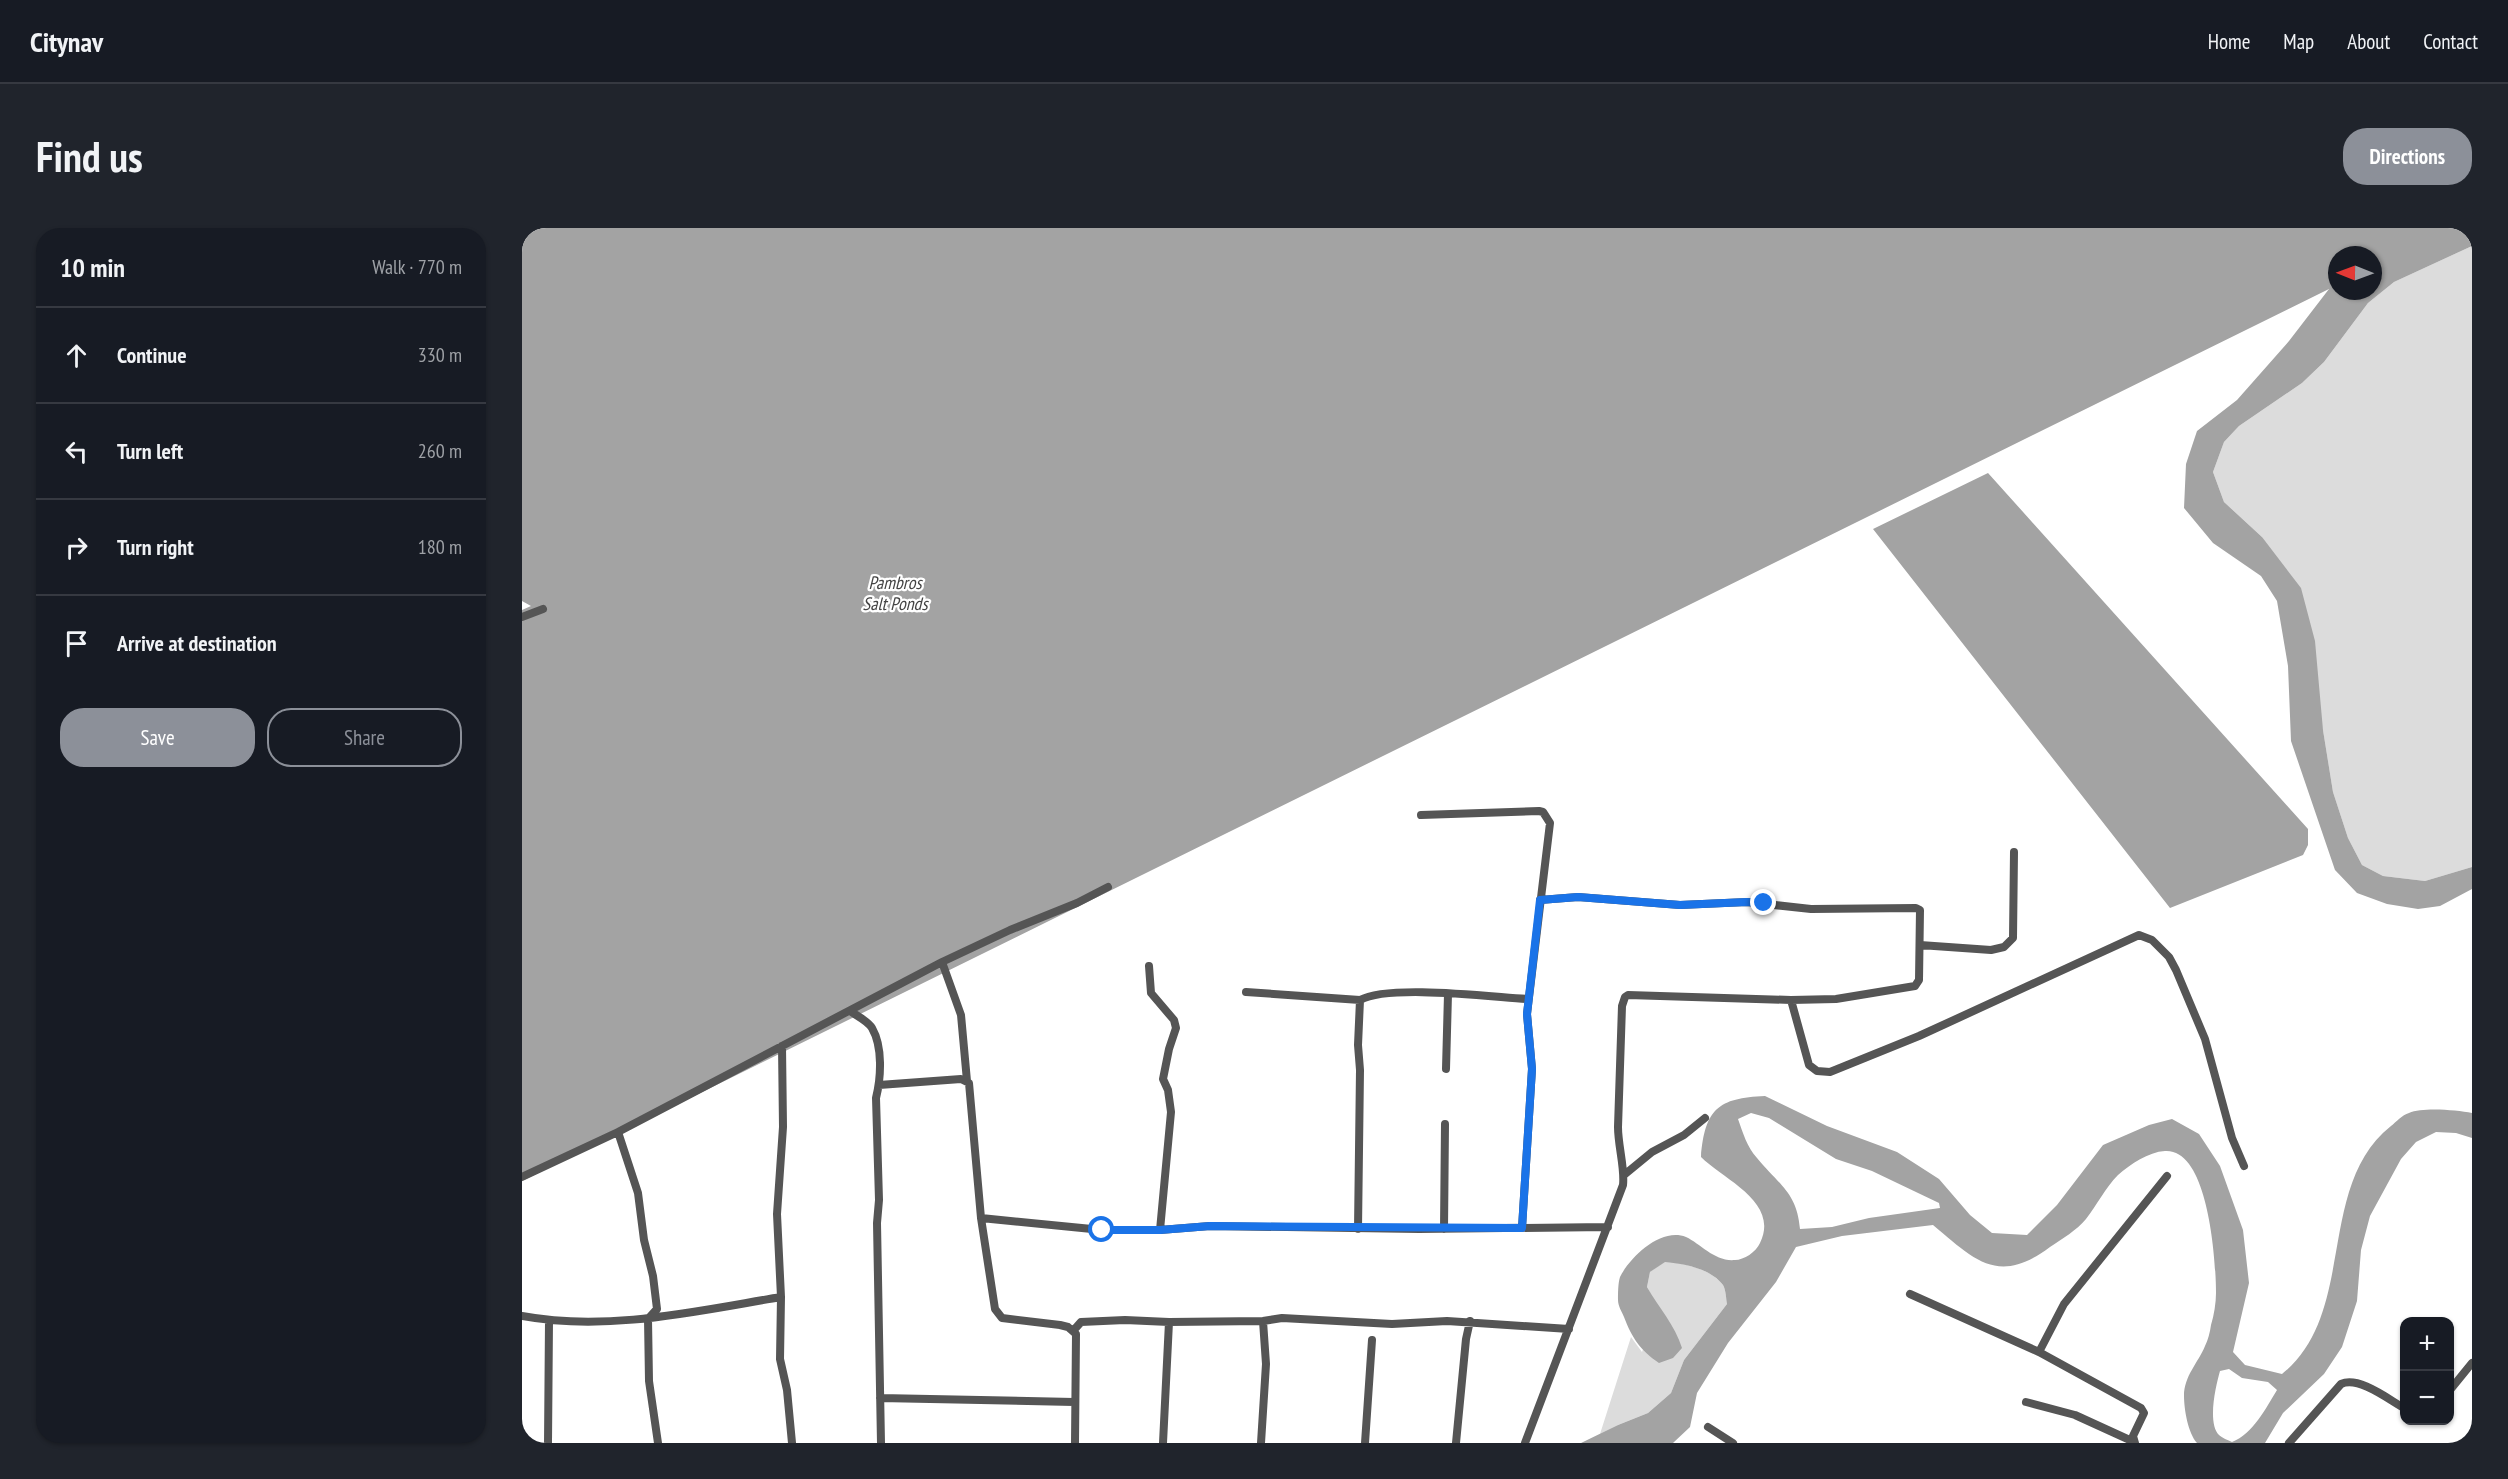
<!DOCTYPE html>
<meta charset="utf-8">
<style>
:root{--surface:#171b24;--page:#20242c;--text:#f1f3f6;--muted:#9ea1a6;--line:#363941;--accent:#8c9099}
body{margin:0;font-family:"PT Sans Narrow",sans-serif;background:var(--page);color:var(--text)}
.controls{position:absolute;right:18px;bottom:18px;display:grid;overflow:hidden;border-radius:12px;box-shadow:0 2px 4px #0004}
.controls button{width:54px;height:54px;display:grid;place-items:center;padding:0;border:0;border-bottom:2px solid var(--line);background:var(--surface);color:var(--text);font:30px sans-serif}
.compass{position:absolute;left:1806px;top:18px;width:54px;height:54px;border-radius:50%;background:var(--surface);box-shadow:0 2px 4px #0004;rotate:271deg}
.stop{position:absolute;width:18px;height:18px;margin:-14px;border:4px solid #1a73e8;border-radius:50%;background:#fff}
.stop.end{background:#1a73e8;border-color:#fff;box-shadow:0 2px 6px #0008}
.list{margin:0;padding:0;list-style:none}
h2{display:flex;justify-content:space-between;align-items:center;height:78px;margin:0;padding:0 24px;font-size:26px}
h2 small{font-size:20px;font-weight:400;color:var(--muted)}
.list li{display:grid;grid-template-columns:39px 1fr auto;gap:18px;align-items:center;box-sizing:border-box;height:96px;padding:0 24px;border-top:2px solid var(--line)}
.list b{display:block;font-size:22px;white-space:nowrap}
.list em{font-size:20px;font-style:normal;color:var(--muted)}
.actions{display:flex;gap:12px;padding:18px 24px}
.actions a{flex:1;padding:14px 0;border:2px solid var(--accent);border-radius:24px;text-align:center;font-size:21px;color:var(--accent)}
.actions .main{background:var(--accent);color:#fff}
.icon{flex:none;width:33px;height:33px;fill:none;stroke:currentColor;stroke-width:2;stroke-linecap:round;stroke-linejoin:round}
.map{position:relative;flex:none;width:1950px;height:1215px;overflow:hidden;border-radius:24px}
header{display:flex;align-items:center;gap:36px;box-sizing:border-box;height:84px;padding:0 30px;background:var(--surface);border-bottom:2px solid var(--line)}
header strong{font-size:28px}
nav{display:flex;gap:33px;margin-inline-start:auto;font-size:21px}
.intro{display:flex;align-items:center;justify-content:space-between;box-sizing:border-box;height:144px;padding:0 36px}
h1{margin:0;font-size:42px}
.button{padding:15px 27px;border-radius:24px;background:var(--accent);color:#fff;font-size:21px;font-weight:700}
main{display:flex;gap:36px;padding:0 36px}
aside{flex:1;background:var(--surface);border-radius:24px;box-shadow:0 2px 4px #0004}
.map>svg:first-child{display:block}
</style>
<header>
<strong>Citynav</strong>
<nav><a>Home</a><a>Map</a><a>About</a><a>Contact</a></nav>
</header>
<div class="intro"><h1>Find us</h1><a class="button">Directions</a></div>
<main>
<aside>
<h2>10 min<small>Walk · 770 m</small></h2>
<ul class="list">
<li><svg class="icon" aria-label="ahead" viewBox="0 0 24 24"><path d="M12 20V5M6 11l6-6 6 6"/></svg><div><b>Continue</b></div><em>330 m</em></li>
<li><svg class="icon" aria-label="left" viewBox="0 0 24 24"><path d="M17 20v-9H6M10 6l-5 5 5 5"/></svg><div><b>Turn left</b></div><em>260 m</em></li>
<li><svg class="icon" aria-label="right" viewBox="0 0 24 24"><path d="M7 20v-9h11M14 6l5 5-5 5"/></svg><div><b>Turn right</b></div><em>180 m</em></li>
<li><svg class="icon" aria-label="arrive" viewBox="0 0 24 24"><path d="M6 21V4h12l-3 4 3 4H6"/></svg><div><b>Arrive at destination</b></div></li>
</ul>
<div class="actions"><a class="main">Save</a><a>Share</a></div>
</aside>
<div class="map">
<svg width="1950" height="1215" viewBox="0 0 1950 1215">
<rect width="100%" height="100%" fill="#fff"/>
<path fill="#dcdcdc" d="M1950,18V639L1903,653L1861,648L1840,637L1826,610L1811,564L1801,502L1740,309L1702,274L1691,244L1702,214L1717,198L1780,155L1802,134L1846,75L1872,54Z
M1143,1033C1162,1036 1188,1040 1201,1057C1204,1062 1204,1071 1205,1076L1162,1132L1149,1165L1126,1185L1096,1197L1078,1206L1109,1109L1120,1124L1136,1079L1125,1059L1128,1044Z"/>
<path fill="#a3a3a3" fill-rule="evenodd" d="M0,0H1950V18L1872,54L1846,75L1802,134L1780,155L1717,198L1702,214L1691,244L1702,274L1740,309L1779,360L1793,413L1801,502L1811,564L1826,610L1840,637L1861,648L1903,653L1950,639V661L1918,678L1896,681L1865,676L1835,665L1813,642L1769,513L1766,438L1755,373L1739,348L1691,315L1662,280L1664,236L1675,203L1715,172L1767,113L1807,61L0,953V382L9,378L0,373ZM1815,27H1851V63H1815Z
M1466,245L1786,601V617L1781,627L1648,680L1351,301Z
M1243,868L1305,898L1375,924L1417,951L1448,987L1470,1005L1505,1007L1535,977L1581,917L1627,897L1650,891L1677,906L1698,938L1721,1002L1727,1055L1711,1124L1723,1137L1760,1146C1836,1085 1793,958 1869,898C1874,894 1880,887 1887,885C1901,879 1934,882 1950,885V910L1934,905L1914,904L1894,914L1879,931L1848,988L1839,1022L1835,1073L1820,1119L1802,1146L1761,1185L1743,1215H1675C1666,1205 1662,1181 1662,1168C1662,1148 1676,1135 1683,1118C1686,1112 1688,1104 1689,1097C1692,1087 1694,1075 1694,1065C1694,1034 1687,920 1643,923C1626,924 1609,936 1596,947C1583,960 1575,977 1564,991C1555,1002 1540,1011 1528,1019C1476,1058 1453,1032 1411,997L1320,1008L1274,1019L1254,1054L1206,1115L1175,1165L1168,1199L1151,1215H1059L1096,1197L1126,1185L1149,1165L1162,1132L1205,1076C1204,1071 1204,1062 1201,1057C1188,1040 1162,1036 1143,1034L1128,1044L1125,1059C1137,1080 1153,1097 1160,1120L1151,1130L1137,1135C1118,1122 1110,1110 1102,1089C1100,1084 1096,1078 1096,1072C1096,1066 1096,1055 1098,1049C1108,1029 1139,999 1164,1009C1179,1016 1193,1034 1213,1032C1222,1032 1234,1024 1238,1015C1258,974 1202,952 1179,929C1183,881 1196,870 1243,868ZM1229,885L1247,890L1314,931L1350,943L1417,975L1418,980L1347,990L1310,999L1278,1001C1275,964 1257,957 1235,930C1225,919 1221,905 1216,891ZM1707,1141L1720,1150L1746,1154L1755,1162C1744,1180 1731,1206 1710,1214C1706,1212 1700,1210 1697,1207C1685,1195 1694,1157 1698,1143Z"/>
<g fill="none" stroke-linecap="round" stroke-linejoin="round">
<path stroke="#555" stroke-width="8" d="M0,389L21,381
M899,587L1017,583L1021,584L1028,595L1005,786L1010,841L1000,1000
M1398,717L1469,722L1482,719L1491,710L1492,624
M420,734L439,787L445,853
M627,738L629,765L652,792L654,800L647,821L641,851L646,862L649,884L638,1002
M724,764L838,772C867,756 970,769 1006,771
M1269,772L1287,837L1295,843L1308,844L1397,808L1617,707L1630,712L1647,729L1654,742L1683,811L1710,910L1722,938
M328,783C335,788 346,793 350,800C361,819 359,850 354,870L357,972L355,995L359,1215
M260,818L261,899L255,986L259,1069L258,1131L265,1162L270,1215
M924,841L926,766
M357,857L439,851L447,855L459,990L473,1081L480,1090L538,1097L546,1099L554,1106L553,1215
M96,904L116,965L122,1012L131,1048L135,1081L126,1091L127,1153L136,1215
M1102,947L1130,924L1162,907L1183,890
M0,949L96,904L420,734L488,702L555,675L586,659
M459,990L580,1002H638L688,998L897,1001L1086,999
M836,1001L838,842L836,817L838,772
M922,1001L923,896
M1388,1066L1517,1124
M0,1088C85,1104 175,1083 259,1069
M551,1103L559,1094L603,1092L647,1094L741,1093L760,1090L870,1096L925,1093L1047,1101
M1928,1162L1950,1135
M358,1170L552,1174
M1504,1174L1553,1187L1612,1214
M1186,1199L1211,1215
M26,1215L27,1093
M641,1215L647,1094
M739,1215L744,1136L741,1093
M843,1215L850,1112
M934,1215L944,1111L948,1093
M1003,1215L1101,957C1103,940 1096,918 1096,899L1100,778L1103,769L1106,767L1269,772L1314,771L1393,758L1397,752L1398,682L1394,680L1289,681L1225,674L1158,677L1056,669L1018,672
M1613,1215L1611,1208L1622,1185L1619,1180L1517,1124L1542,1076L1645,948
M1767,1215L1819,1156C1837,1148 1866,1171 1882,1180"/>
</g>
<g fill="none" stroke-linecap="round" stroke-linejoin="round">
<path stroke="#1a73e8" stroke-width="8" d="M580,1002H638L688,998L1000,1000L1010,841L1005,786L1018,672L1056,669L1158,677L1225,674L1242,675"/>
</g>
<g text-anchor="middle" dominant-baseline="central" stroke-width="4.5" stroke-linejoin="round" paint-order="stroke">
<g font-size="18" font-style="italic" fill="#444" stroke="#fff">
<text x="373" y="354">Pambros<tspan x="373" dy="21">Salt Ponds</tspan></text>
</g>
</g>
</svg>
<div class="controls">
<button>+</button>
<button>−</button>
</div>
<svg class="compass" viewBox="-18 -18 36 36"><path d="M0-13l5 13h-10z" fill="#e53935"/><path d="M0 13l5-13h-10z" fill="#9ea1a6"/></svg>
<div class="stop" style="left:580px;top:1002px"></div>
<div class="stop end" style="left:1242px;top:675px"></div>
</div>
</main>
